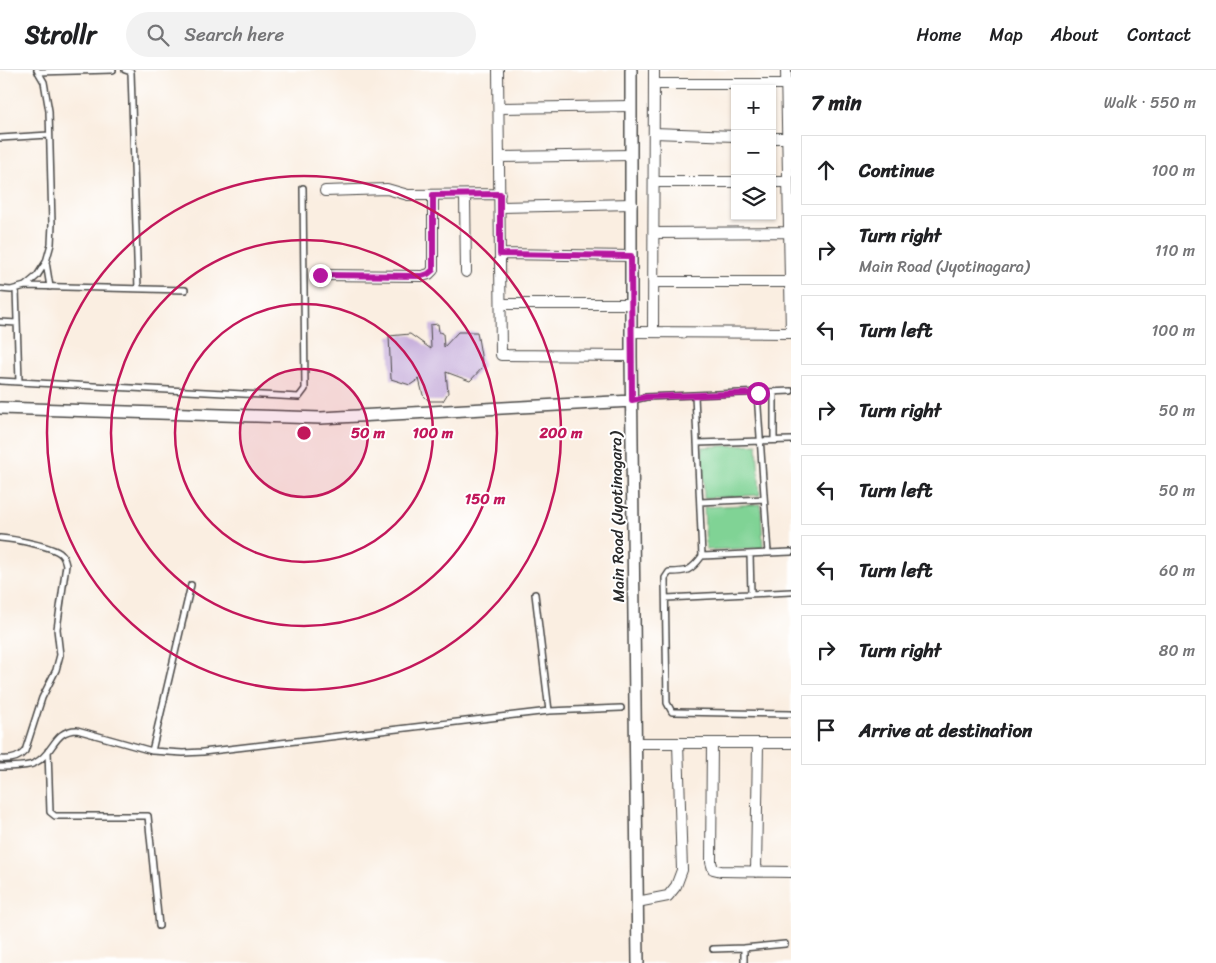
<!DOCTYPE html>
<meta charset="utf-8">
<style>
:root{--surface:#fff;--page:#f2f2f2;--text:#202124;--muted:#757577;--line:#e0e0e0}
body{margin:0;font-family:Sriracha,sans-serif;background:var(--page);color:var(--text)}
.controls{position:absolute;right:15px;top:15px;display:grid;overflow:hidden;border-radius:0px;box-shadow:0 1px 4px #0004}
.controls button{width:45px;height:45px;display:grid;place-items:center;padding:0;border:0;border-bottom:1px solid var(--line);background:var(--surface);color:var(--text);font:25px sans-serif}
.stop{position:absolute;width:15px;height:15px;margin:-11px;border:4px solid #b5179e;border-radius:50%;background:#fff}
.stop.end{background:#b5179e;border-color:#fff;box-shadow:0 1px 5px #0008}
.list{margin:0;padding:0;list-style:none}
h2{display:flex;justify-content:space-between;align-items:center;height:65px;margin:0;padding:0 20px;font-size:21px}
h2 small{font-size:16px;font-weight:400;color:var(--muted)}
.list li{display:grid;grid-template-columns:32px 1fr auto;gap:15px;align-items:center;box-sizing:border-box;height:70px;margin:0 10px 10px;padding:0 10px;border:1px solid var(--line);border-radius:0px}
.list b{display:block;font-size:19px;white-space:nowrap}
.list p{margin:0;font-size:16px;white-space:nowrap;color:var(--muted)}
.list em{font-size:16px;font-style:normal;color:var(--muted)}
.icon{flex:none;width:28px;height:28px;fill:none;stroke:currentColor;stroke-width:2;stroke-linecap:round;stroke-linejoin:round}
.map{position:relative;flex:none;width:791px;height:893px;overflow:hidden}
header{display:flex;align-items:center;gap:30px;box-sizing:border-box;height:70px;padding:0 25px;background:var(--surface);border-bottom:1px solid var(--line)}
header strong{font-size:24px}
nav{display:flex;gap:28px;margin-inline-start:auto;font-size:18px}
.search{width:350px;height:45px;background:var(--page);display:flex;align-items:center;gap:12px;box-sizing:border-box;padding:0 18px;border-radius:28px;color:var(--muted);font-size:19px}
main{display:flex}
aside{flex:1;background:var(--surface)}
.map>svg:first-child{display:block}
</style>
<header>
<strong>Strollr</strong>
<div class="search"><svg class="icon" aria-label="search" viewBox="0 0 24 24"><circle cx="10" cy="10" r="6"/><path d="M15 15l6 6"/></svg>Search here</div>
<nav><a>Home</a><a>Map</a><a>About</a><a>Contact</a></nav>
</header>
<main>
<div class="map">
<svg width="791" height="893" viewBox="0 0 791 893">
<rect width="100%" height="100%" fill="#fff"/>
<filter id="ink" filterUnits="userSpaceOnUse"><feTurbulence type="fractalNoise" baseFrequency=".02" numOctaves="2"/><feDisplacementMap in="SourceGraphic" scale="10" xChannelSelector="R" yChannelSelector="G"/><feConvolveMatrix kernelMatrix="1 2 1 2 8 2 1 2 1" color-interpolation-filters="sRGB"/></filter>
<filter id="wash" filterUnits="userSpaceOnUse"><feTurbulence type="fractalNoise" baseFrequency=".0096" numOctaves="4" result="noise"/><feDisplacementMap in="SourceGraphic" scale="20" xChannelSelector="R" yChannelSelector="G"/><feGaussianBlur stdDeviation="1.12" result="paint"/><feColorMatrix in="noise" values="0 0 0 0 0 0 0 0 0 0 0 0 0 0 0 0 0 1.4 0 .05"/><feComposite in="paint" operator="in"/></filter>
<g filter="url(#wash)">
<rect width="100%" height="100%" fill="#faeee1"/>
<path fill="#80d395" stroke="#567f60" d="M757,374L760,425L704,428L702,377Z
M761,434L763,478L706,480L704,437Z"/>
<g id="blocks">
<path fill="#c8b0dc" d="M438,254L439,262L443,263L444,277L458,262H477L483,297L470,311L446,302L448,323L443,331H429L423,325L419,309L410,315L391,309L389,266L410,264L431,279L430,255Z"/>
</g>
</g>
<g filter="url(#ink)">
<use href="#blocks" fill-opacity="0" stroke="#4a4846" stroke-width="1"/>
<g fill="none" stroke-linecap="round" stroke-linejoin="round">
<g stroke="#4a4846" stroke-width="8">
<path id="service" d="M125,0L131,2L138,219
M38,2L113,0
M0,68L49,65
M46,192L50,217
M25,216L185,220
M0,219L11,220L25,216L37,206L46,192L51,174L52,154L49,41L44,12L37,0
M16,219L19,312
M0,252L17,253
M0,311L299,327L305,319L303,118
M774,322V370
M757,323L768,483
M695,325L702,486L791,482
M633,330L646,327L791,321
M697,373L791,370
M700,432L764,429
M0,468C13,469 52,476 61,484C64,487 65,490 66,495L57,559L60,585L56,600L42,628L25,681C19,688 9,690 0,689
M750,484L751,524
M702,486C691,501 687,502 669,502L665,508L667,633L672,642H675L791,644
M535,524L549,641
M666,528L791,522
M48,681L50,742L55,746H148L159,856
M152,681L191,515
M0,697C11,696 25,698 35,693C54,684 53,660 77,660L152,681L183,683L203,682L549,641L621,638
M744,878V893
M713,879L744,878L785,874"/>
</g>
<g stroke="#4a4846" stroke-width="12">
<path id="minor" d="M498,0L501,285L631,286
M786,0L791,263
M654,14H787
M499,38L631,36
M654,63L735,66
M772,68H787
M499,87L631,85
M654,112H735
M772,112H788
M325,121L387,119L408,125L500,124
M465,125L466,202
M500,137L632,134
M654,163L789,162
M500,184L631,186
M320,205L422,206L429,204L433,200V125
M654,212H790
M501,234H632
M631,262L791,263
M653,262L654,0
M636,673H791
M712,673L711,792L713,799L721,801L791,802
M756,802L758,673
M637,832L668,826L676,816L682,800L678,673"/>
</g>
<g stroke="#4a4846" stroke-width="14">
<path id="tertiary" d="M631,0V286L638,893
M0,338L321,348L632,331"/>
</g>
<use href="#service" stroke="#fff" stroke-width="5"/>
<use href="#minor" stroke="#fff" stroke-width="10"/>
<use href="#tertiary" stroke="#fff" stroke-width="11"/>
</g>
</g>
<g fill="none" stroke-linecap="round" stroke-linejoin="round" filter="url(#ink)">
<path stroke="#b5179e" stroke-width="6" d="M320,205L422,206L428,204L433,200V125L500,124V184L631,186L632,330L646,327L758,323"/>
</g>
<circle cx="304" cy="363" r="64" fill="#c2185b" fill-opacity=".12"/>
<g fill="none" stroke="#c2185b" stroke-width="2.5">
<circle cx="304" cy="363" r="64"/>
<circle cx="304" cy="363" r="129"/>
<circle cx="304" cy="363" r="193"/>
<circle cx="304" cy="363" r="257"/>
</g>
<g text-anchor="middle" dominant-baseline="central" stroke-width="4" stroke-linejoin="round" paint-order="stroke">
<g font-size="16" fill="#2b2b2b" stroke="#fff">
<text transform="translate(617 447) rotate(-91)">Main Road (Jyotinagara)</text>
</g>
</g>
<circle cx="304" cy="363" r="8" fill="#c2185b" stroke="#fff" stroke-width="2.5"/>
<g font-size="15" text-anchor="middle" font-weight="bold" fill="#c2185b" stroke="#fff" stroke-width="4" stroke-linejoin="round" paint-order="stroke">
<text x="368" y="368">50 m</text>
<text x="433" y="368">100 m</text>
<text x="561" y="368">200 m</text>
<text x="485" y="434">150 m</text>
</g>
</svg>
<div class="controls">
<button>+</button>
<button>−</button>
<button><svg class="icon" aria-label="layers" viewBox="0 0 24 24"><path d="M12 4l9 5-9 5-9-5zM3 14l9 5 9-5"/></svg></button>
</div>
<div class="stop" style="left:758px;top:323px"></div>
<div class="stop end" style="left:320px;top:205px"></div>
</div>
<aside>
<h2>7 min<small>Walk · 550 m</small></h2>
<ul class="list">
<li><svg class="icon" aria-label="ahead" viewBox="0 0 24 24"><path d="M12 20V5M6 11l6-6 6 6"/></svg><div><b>Continue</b></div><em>100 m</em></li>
<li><svg class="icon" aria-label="right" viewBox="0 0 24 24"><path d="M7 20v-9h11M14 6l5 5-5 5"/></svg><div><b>Turn right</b><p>Main Road (Jyotinagara)</p></div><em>110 m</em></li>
<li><svg class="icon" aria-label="left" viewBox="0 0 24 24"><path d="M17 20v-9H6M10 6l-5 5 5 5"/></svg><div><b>Turn left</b></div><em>100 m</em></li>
<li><svg class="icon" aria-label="right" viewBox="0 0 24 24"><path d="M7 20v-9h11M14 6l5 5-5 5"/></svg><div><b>Turn right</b></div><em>50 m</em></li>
<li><svg class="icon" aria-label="left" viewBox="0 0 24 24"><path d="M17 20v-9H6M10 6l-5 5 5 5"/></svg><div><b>Turn left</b></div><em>50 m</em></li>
<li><svg class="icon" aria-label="left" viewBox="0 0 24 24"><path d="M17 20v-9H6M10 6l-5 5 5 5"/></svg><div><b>Turn left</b></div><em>60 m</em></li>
<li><svg class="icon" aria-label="right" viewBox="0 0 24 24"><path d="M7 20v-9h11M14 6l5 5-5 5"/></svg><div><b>Turn right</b></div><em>80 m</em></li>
<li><svg class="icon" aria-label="arrive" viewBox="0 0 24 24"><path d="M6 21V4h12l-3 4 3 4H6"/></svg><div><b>Arrive at destination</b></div></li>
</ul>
</aside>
</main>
